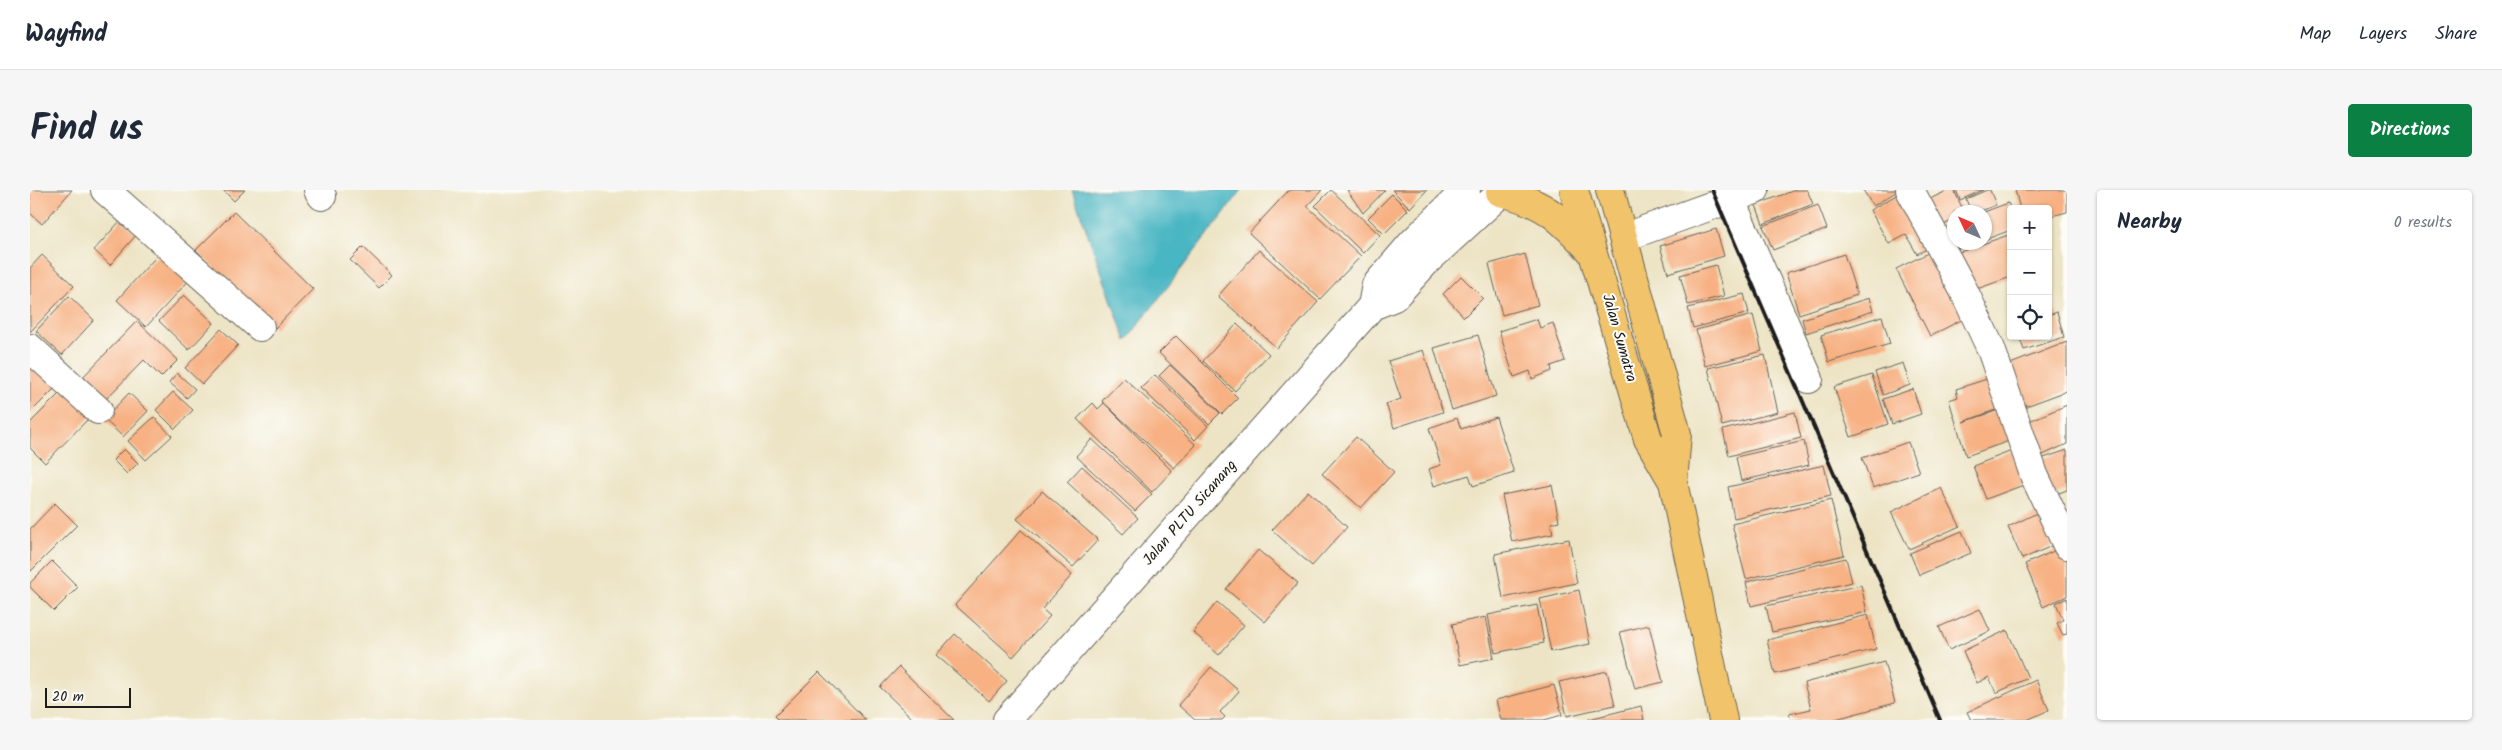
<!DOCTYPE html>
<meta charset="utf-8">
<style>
:root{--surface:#fff;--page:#f6f6f7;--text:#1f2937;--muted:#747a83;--line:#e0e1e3;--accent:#0b8043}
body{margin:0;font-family:Kalam,sans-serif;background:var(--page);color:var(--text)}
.controls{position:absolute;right:15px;top:15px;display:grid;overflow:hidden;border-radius:5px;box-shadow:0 1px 4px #0004}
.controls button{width:45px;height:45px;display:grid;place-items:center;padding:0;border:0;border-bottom:1px solid var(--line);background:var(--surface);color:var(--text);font:25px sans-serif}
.compass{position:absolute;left:1917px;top:15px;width:45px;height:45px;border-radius:50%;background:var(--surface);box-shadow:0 1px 4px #0004;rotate:314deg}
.scale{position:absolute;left:15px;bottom:12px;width:86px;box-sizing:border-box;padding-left:5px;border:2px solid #1c1c1c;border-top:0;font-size:14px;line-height:18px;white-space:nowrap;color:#1c1c1c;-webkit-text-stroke:4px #fdfcf7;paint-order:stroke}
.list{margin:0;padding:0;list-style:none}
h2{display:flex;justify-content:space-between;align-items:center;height:65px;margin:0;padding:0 20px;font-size:21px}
h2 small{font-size:16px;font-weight:400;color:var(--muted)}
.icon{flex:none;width:28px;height:28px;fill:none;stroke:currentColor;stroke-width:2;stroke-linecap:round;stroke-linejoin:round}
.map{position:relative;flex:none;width:2037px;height:530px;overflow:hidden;border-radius:5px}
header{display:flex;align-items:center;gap:30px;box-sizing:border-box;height:70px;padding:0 25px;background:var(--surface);border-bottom:1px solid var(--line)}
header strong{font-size:24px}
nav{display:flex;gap:28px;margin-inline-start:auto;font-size:18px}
.intro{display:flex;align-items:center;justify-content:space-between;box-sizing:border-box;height:120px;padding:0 30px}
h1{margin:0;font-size:35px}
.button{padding:12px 22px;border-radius:5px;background:var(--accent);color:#fff;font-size:18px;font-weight:700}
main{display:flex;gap:30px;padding:0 30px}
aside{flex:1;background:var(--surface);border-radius:5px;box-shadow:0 1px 4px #0004}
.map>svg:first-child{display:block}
</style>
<header>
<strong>Wayfind</strong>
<nav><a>Map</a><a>Layers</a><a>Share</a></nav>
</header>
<div class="intro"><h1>Find us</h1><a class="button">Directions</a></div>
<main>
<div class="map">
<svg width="2037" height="530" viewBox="0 0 2037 530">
<rect width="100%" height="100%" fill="#fdfcf7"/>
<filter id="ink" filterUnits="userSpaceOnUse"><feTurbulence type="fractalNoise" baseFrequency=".02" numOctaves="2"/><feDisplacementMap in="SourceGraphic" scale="10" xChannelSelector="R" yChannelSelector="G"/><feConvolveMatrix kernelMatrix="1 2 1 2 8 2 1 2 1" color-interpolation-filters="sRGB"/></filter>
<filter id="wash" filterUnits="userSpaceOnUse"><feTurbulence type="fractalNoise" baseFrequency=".0096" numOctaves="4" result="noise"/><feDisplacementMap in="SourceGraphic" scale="20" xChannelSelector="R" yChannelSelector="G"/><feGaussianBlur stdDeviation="1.12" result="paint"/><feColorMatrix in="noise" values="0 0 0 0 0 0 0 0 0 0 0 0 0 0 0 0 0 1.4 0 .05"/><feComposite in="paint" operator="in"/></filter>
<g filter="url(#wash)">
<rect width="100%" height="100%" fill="#ede4c5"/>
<path fill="#48b6c3" stroke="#326970" d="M1042,0H1212L1096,151Z"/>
<g id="blocks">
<path fill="#f7b183" d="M0,0H42L12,34L0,23Z
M193,0H215L204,11Z
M1259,0H1292L1277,16L1331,66L1290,109L1219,43Z
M1301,0L1350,45L1333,63L1285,16Z
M1317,0H1355L1333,23Z
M1362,0H1397L1380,18Z
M1765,0H1777L1783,14L1733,34L1726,15Z
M1833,0H1869L1843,16Z
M1875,0L1906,54L1887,64L1876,45L1859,54L1840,20Z
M1919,0H1924L1934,22H1924V30L1903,40L1891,13Z
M1926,0H1953L1930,10Z
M1957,0H1960L1966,15L1948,22H1941L1936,9Z
M1985,0H2037V22L2018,27V19H1990Z
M1362,4L1378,20L1354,44L1338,28Z
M1978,13L1981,20V40L1954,50V22Z
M1788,15L1797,39L1743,60L1733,36Z
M204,22L283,99L245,138L166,60Z
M91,30L107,44L80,75L64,60Z
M1686,39L1694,66L1638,83L1630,56Z
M1981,44V87L1941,101L1927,63Z
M1926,52H1946V53L1928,59Z
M333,57L362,85L349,98L320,70Z
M134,58L164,85L116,137L87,110Z
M1906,59L1939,126L1900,146L1866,79Z
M1229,60L1288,112L1247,158L1188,106Z
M1495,64L1508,115L1472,125L1459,74Z
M1814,64L1827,105L1769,124L1756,83Z
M12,65L44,96L0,142V78Z
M1686,75L1694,106L1658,115L1650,85Z
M1431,86L1453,108L1434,127L1413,104Z
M1714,104L1719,123L1663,138L1658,118Z
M154,105L184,133L159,160L129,131Z
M39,106L64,130L32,165L6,141Z
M1839,108L1843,121L1776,143L1772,129Z
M2027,122L2034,147L1994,160L1989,146H2018V125Z
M1723,125L1732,161L1675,176L1666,140Z
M1852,126L1860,154L1799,172L1791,145Z
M1507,129L1510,138L1523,133L1535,171L1521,176L1522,181L1502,189L1500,181L1484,187L1469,141Z
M107,131L148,170L131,187L114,170L72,213L49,191Z
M1207,134L1239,164L1205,201L1173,171Z
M191,139L208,155L172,194L155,178Z
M1448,145L1466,206L1422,220L1404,158Z
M1146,146L1208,208L1192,224L1129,163Z
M2037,152V201L1991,218L1975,176Z
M1393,160L1413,222L1364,238L1356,214L1371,209L1358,171Z
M1735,165L1748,222L1692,236L1678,178Z
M1873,173L1880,195L1853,205L1845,182Z
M0,174L30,193L0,223Z
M1140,175L1190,223L1179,234L1129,186Z
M147,183L165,199L157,208L139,192Z
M1125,185L1178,236L1165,250L1111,198Z
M1842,185L1858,234L1821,247L1804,197Z
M1963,187L1973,217L1933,232L1975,218L1985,249L1936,266L1919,210L1928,207L1926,199Z
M1094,188L1166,255L1144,278L1072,211Z
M34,199L61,226L15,273L0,258V233Z
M1883,199L1891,224L1862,234L1853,209Z
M143,202L163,220L145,239L126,220Z
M99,203L118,221L93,247L74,229Z
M1063,213L1068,219L1074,213L1142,281L1122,302L1047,229Z
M2037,215V254L2006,268L1992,234Z
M1765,222L1771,248L1699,266L1693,240Z
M124,227L142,246L116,270L98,251Z
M1466,227L1484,283L1443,296L1439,285L1404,296L1399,279L1411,275L1399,238L1427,228L1431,239Z
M1326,247L1364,282L1331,318L1292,284Z
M1062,249L1122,304L1105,321L1046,266Z
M1774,251L1779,275L1711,291L1706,267Z
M1878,252L1889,282L1843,298L1832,268Z
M94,259L108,273L97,284L83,270Z
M1987,259L1999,293L1956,309L1943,276Z
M2037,260V300L2021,306L2008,270Z
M1794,275L1801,306L1704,328L1698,297Z
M1052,276L1108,328L1093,344L1037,292Z
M1522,295L1529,331L1521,333L1523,344L1482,352L1472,305Z
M1911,298L1930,336L1879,359L1861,322Z
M1012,301L1068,350L1043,377L987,329Z
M1278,301L1317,337L1282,376L1242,340Z
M1801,310L1814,365L1716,389L1702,334Z
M25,313L47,335L0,382V339Z
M2007,323L2022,356L1992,369L1978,337Z
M991,340L1042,385L1012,419L1020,426L983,467L925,415Z
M1932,341L1941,363L1889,385L1880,363Z
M1539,349L1547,393L1473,408L1465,364Z
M2033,357L2037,366V406L2013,417L1995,374Z
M1228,360L1268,393L1235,432L1196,399Z
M1816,368L1822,392L1721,416L1716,392Z
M22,371L48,397L24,421L0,397V393Z
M1831,395L1837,422L1742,442L1736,416Z
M1549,400L1560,454L1521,462L1510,409Z
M2037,408V444L2033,445L2027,433L2033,430L2026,413Z
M1187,412L1214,435L1189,465L1163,442Z
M1507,415L1514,453L1465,463L1458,425Z
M1950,419L1960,441L1919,460L1909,437Z
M1838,425L1846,459L1745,484L1737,450Z
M1456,427L1464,468L1430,475L1422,434Z
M1619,435L1633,492L1605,499L1590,442Z
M1977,440L1998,488L1966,503L1959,487L1947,493L1933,461Z
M925,444L977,491L959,511L906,465Z
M1854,472L1865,513L1802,530H1761L1759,524L1781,519L1774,493Z
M869,477L924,530H884L850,497Z
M1181,477L1209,501L1190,522L1195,527L1192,530H1165L1148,515Z
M1577,481L1585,515L1537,526L1529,492Z
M789,482L836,530H749L745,526Z
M2006,490L2019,520L1997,530H1941L1937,522Z
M1524,495L1532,525L1514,530H1471L1466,510Z
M1611,516L1614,530H1559V529Z"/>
</g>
</g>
<g filter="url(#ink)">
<use href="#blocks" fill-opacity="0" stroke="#656257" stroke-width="1"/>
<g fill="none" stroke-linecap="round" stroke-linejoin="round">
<g stroke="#656257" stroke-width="30">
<path id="street" d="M75,0L230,137
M288,0L292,6
M1880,0L1933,99L1961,159L2004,285L2037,355
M1700,8L1779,189
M1595,47L1725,0
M1342,116L1346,95L1382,53L1436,0
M0,158L68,220
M977,530L1342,116L1364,107L1397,71L1474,0"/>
</g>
<g stroke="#656257" stroke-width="30">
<path id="highway" d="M1544,0L1618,249L1643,292
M1580,0L1647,244L1643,292L1693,530
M1470,2C1517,13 1530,29 1562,62"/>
</g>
<use href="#street" stroke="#fff" stroke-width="28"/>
<use href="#highway" stroke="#f1c36a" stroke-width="28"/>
<path stroke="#1c1c1c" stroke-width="4" d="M1682,0L1910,530"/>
</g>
</g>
<g text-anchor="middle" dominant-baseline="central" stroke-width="4" stroke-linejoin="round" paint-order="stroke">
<g font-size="15" fill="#1c1c1c" stroke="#fdfcf7">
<text transform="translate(1589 148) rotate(74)">Jalan Sumatra</text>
<text transform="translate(1160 323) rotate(-49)">Jalan PLTU Sicanang</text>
</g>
</g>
</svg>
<div class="controls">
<button>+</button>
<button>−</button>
<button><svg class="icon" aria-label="locate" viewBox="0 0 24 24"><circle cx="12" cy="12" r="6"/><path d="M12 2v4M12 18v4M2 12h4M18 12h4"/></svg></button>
</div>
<svg class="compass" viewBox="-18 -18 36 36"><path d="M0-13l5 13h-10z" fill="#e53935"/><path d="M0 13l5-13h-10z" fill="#747a83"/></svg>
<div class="scale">20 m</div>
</div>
<aside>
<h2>Nearby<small>0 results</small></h2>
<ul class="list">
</ul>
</aside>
</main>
